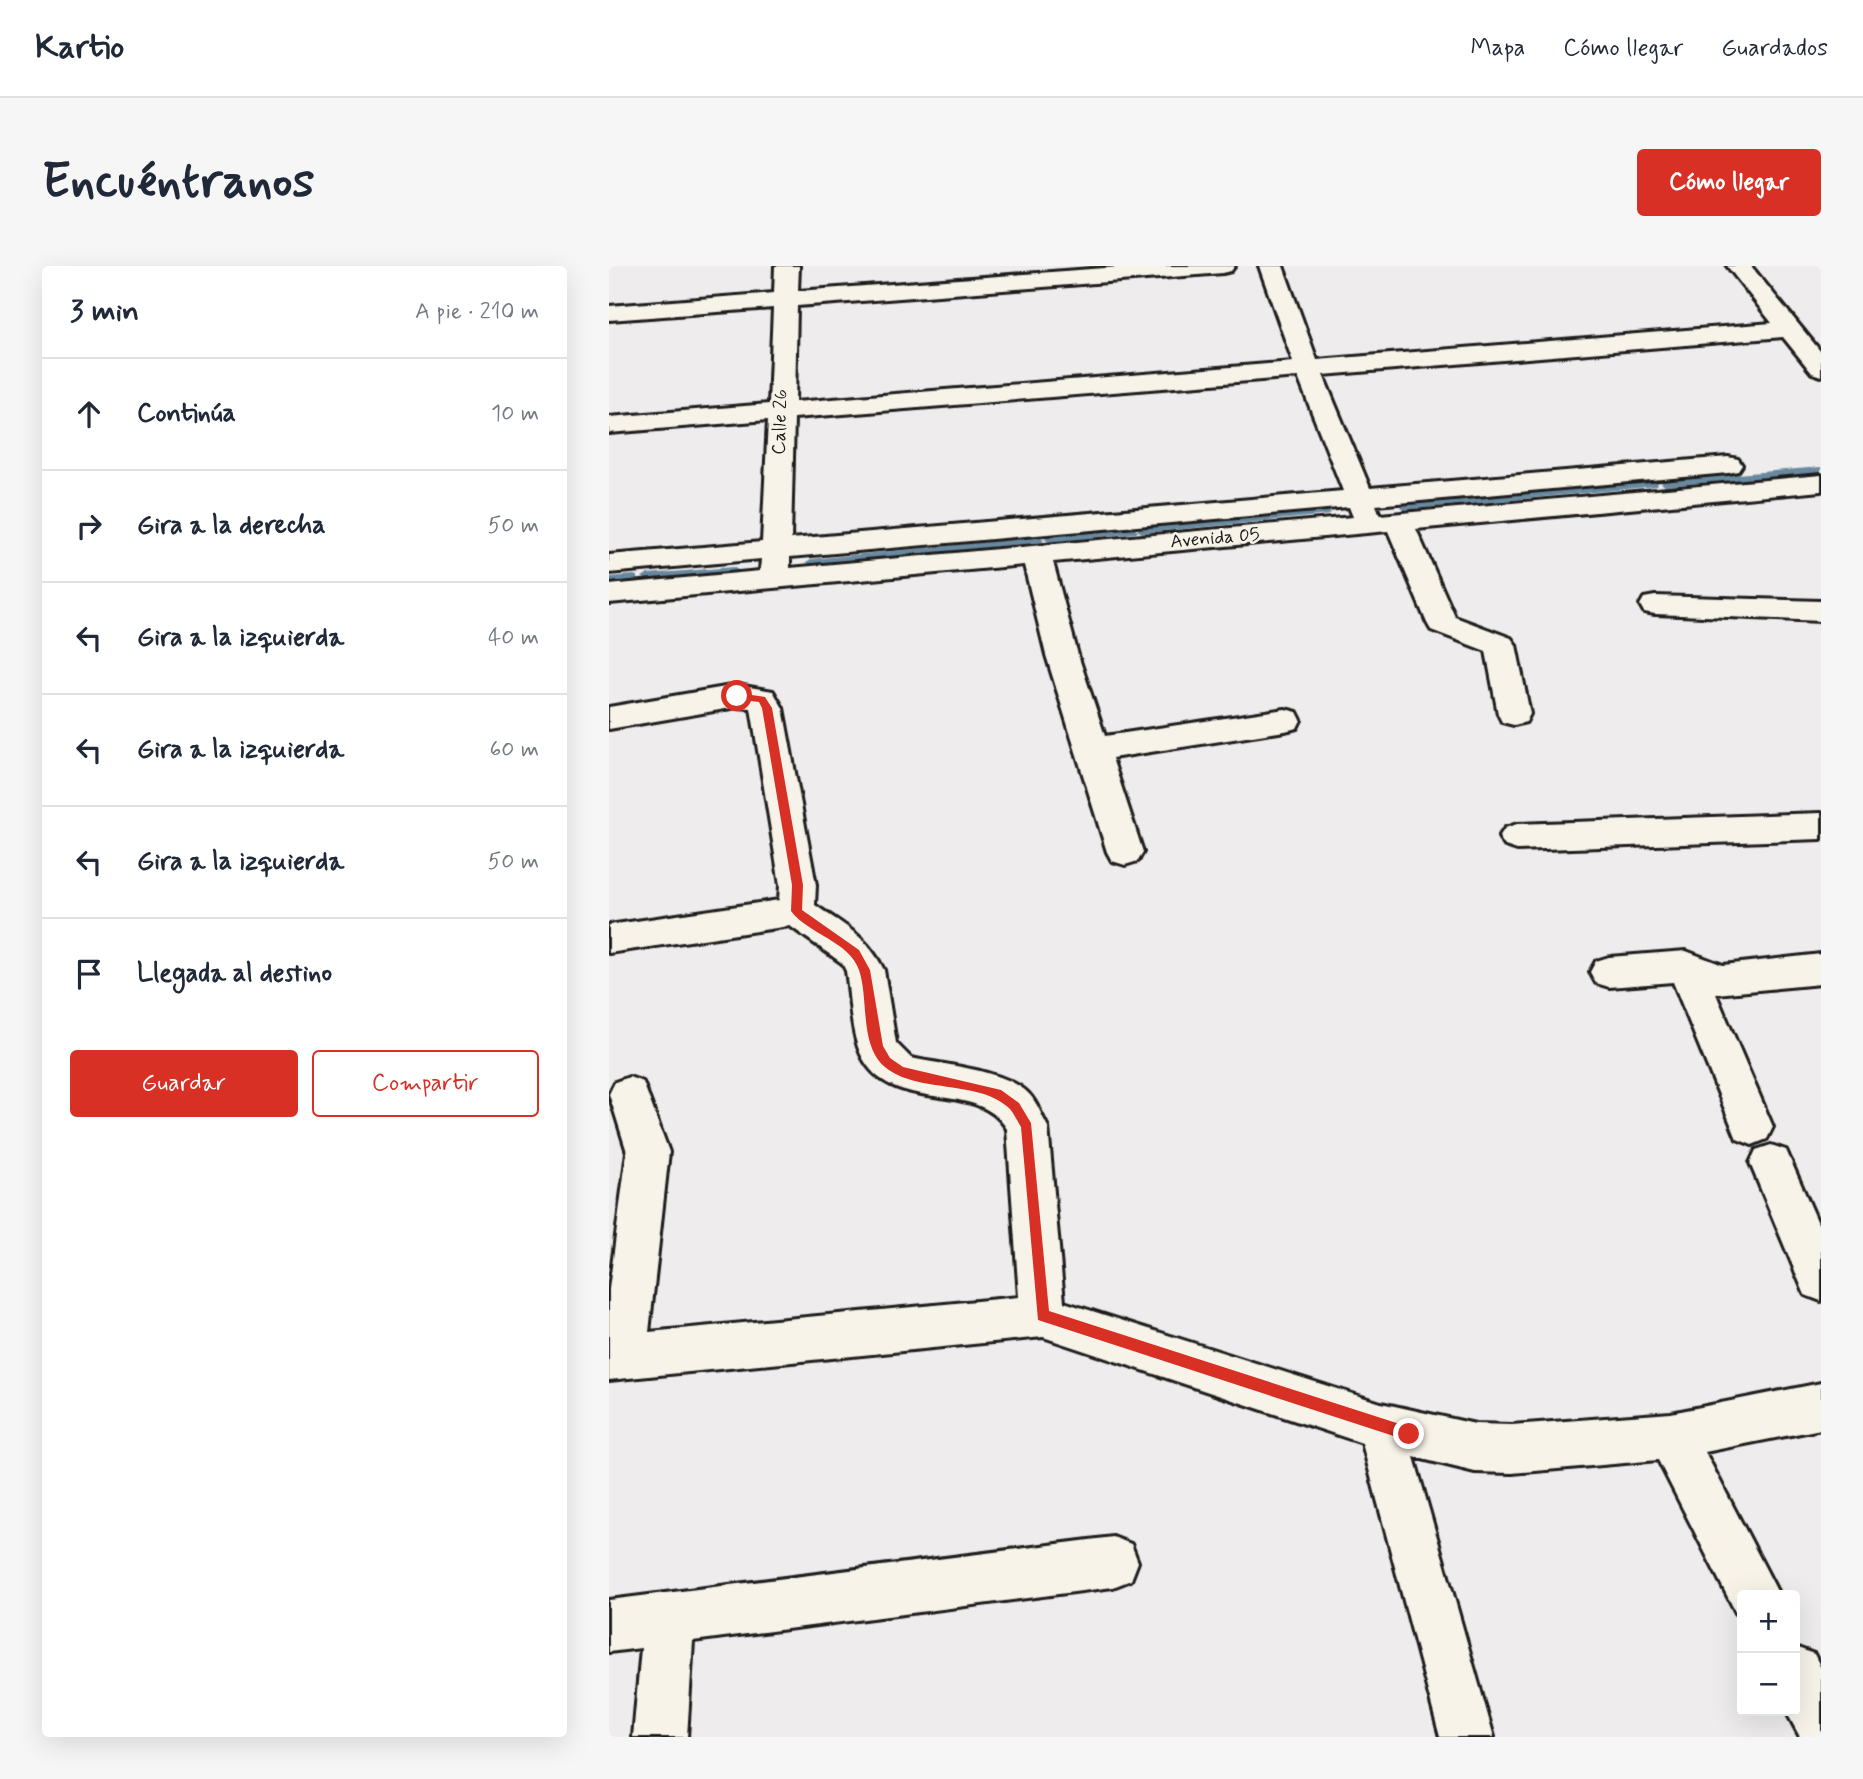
<!DOCTYPE html>
<html lang="es">
<meta charset="utf-8">
<style>
:root{--surface:#fff;--page:#f6f6f7;--text:#1f2937;--muted:#747a83;--line:#e0e1e3;--accent:#d93025}
body{margin:0;font-family:Mynerve,sans-serif;background:var(--page);color:var(--text)}
.controls{position:absolute;right:21px;bottom:21px;display:grid;overflow:hidden;border-radius:7px;box-shadow:0 7px 28px #0002}
.controls button{width:63px;height:63px;display:grid;place-items:center;padding:0;border:0;border-bottom:2px solid var(--line);background:var(--surface);color:var(--text);font:35px sans-serif}
.stop{position:absolute;width:21px;height:21px;margin:-16px;border:5px solid #d93025;border-radius:50%;background:#fff}
.stop.end{background:#d93025;border-color:#fff;box-shadow:0 2px 7px #0008}
.list{margin:0;padding:0;list-style:none}
h2{display:flex;justify-content:space-between;align-items:center;height:91px;margin:0;padding:0 28px;font-size:30px}
h2 small{font-size:23px;font-weight:400;color:var(--muted)}
.list li{display:grid;grid-template-columns:46px 1fr auto;gap:21px;align-items:center;box-sizing:border-box;height:112px;padding:0 28px;border-top:2px solid var(--line)}
.list b{display:block;font-size:26px;white-space:nowrap}
.list em{font-size:23px;font-style:normal;color:var(--muted)}
.actions{display:flex;gap:14px;padding:21px 28px}
.actions a{flex:1;padding:16px 0;border:2px solid var(--accent);border-radius:7px;text-align:center;font-size:24px;color:var(--accent)}
.actions .main{background:var(--accent);color:#fff}
.icon{flex:none;width:38px;height:38px;fill:none;stroke:currentColor;stroke-width:2;stroke-linecap:round;stroke-linejoin:round}
.map{position:relative;flex:none;width:1212px;height:1471px;overflow:hidden;border-radius:7px}
header{display:flex;align-items:center;gap:42px;box-sizing:border-box;height:98px;padding:0 35px;background:var(--surface);border-bottom:2px solid var(--line)}
header strong{font-size:33px}
nav{display:flex;gap:38px;margin-inline-start:auto;font-size:24px}
.intro{display:flex;align-items:center;justify-content:space-between;box-sizing:border-box;height:168px;padding:0 42px}
h1{margin:0;font-size:49px}
.button{padding:18px 32px;border-radius:7px;background:var(--accent);color:#fff;font-size:24px;font-weight:700}
main{display:flex;gap:42px;padding:0 42px}
aside{flex:1;background:var(--surface);border-radius:7px;box-shadow:0 7px 28px #0002}
.map>svg:first-child{display:block}
</style>
<header>
<strong>Kartio</strong>
<nav><a>Mapa</a><a>Cómo llegar</a><a>Guardados</a></nav>
</header>
<div class="intro"><h1>Encuéntranos</h1><a class="button">Cómo llegar</a></div>
<main>
<aside>
<h2>3 min<small>A pie · 210 m</small></h2>
<ul class="list">
<li><svg class="icon" aria-label="ahead" viewBox="0 0 24 24"><path d="M12 20V5M6 11l6-6 6 6"/></svg><div><b>Continúa</b></div><em>10 m</em></li>
<li><svg class="icon" aria-label="right" viewBox="0 0 24 24"><path d="M7 20v-9h11M14 6l5 5-5 5"/></svg><div><b>Gira a la derecha</b></div><em>50 m</em></li>
<li><svg class="icon" aria-label="left" viewBox="0 0 24 24"><path d="M17 20v-9H6M10 6l-5 5 5 5"/></svg><div><b>Gira a la izquierda</b></div><em>40 m</em></li>
<li><svg class="icon" aria-label="left" viewBox="0 0 24 24"><path d="M17 20v-9H6M10 6l-5 5 5 5"/></svg><div><b>Gira a la izquierda</b></div><em>60 m</em></li>
<li><svg class="icon" aria-label="left" viewBox="0 0 24 24"><path d="M17 20v-9H6M10 6l-5 5 5 5"/></svg><div><b>Gira a la izquierda</b></div><em>50 m</em></li>
<li><svg class="icon" aria-label="arrive" viewBox="0 0 24 24"><path d="M6 21V4h12l-3 4 3 4H6"/></svg><div><b>Llegada al destino</b></div></li>
</ul>
<div class="actions"><a class="main">Guardar</a><a>Compartir</a></div>
</aside>
<div class="map">
<svg width="1212" height="1471" viewBox="0 0 1212 1471">
<rect width="100%" height="100%" fill="#eeecec"/>
<filter id="ink" filterUnits="userSpaceOnUse"><feTurbulence type="fractalNoise" baseFrequency=".0143" numOctaves="2"/><feDisplacementMap in="SourceGraphic" scale="14" xChannelSelector="R" yChannelSelector="G"/><feConvolveMatrix kernelMatrix="1 2 1 2 8 2 1 2 1" color-interpolation-filters="sRGB"/></filter>
<g filter="url(#ink)">
<g fill="none" stroke-linecap="round" stroke-linejoin="round">
<path fill="#6789a0" fill-rule="evenodd" d="M1212,201V207L1056,220L1052,217L1056,214Z
M1045,215L1049,218L1048,220L795,244L791,241L795,238Z
M717,244L722,247L720,249L533,267L528,264L533,261Z
M524,262L529,265L527,267L440,276L435,273L440,270Z
M430,271L435,274L433,276L202,299L197,296L202,293Z
M124,301L129,304L127,306L38,314L33,311L38,308Z
M25,309L28,310V314L0,317V311Z"/>
<g stroke="#1c1c1c" stroke-width="6">
<path id="minor" d="M166,0H190L189,25L522,0H626L622,5L614,7L188,40L186,136L684,96L650,0H674L708,94L1163,57L1118,0H1142L1212,86V110L1203,107L1174,71L714,109L761,222L1119,191L1129,193L1133,199L1129,205L1119,207L767,239L771,249L1212,209V225L807,263L846,351L902,372L907,379L921,448L917,456L905,459L893,456L889,448L877,385L822,364L818,357L779,265L444,296L469,389L496,470L676,443L688,446L692,454L688,462L676,465L503,492L534,586L529,595L516,599L503,595L498,586L437,389L415,299L0,337V319L151,305L152,293L0,307V289L153,276L159,154L0,167V151L160,138L164,42L0,54V40L165,27ZM689,111L734,225L182,273L185,152ZM740,241L744,251L181,302V291Z
M1046,330L1212,335V355L1046,348L1035,346L1031,339L1035,332Z
M128,419L164,425L174,442L207,619L206,639C237,661 257,669 275,704L287,777L302,792C334,799 398,804 420,828C428,836 433,851 439,861L455,1036L772,1137L866,1158L903,1159L1062,1147L1212,1117V1163L1096,1186L1170,1329H1133V1350L1127,1347L1049,1194L903,1207L866,1206L805,1191L885,1471H831L753,1177L434,1071L0,1114V1023L18,886L0,828L6,816L20,811L34,816L60,886L40,1066L410,1031L398,863C368,810 274,854 249,781C241,758 241,729 237,705L233,697L181,660L0,687V659L170,634L171,619L142,442L128,441L0,463V441Z
M1212,547V573L908,584L896,580L890,571L896,562L908,558Z
M1077,685L1114,699L1212,688V718L1107,728L1164,861L1158,873L1143,879L1128,873L1064,716L1000,721L987,717L981,706L987,695L1000,691Z
M1162,879L1177,884L1212,964V1035L1196,1029L1141,897L1147,884Z
M504,1271L522,1278L529,1296L522,1314L504,1321L84,1375L78,1471H24L32,1382L0,1386V1334Z
M1186,1381L1205,1388L1212,1402V1471H1191L1177,1445H1186Z"/>
</g>
<use href="#minor" fill="#f7f3e8" fill-rule="evenodd"/>
</g>
</g>
<path fill="#d93025" d="M128,427L156,431L163,442L194,619L193,644L250,684L261,704L274,780L281,792L294,801L392,824L410,837L422,857L440,1045L800,1161L805,1163V1173L800,1175L429,1054L412,861C409,856 405,848 401,843C371,813 308,828 276,801C250,779 260,733 250,704C240,675 199,668 182,645L183,619L153,442L150,436L125,433V428Z"/>
<g text-anchor="middle" dominant-baseline="central" stroke-width="5" stroke-linejoin="round" paint-order="stroke">
<g font-size="19" fill="#1c1c1c" stroke="#f7f3e8">
<text transform="translate(171 156) rotate(-88)">Calle 26</text>
<text transform="translate(606 272) rotate(-5)">Avenida 05</text>
</g>
</g>
</svg>
<div class="controls">
<button>+</button>
<button>−</button>
</div>
<div class="stop" style="left:128px;top:430px"></div>
<div class="stop end" style="left:800px;top:1168px"></div>
</div>
</main>
